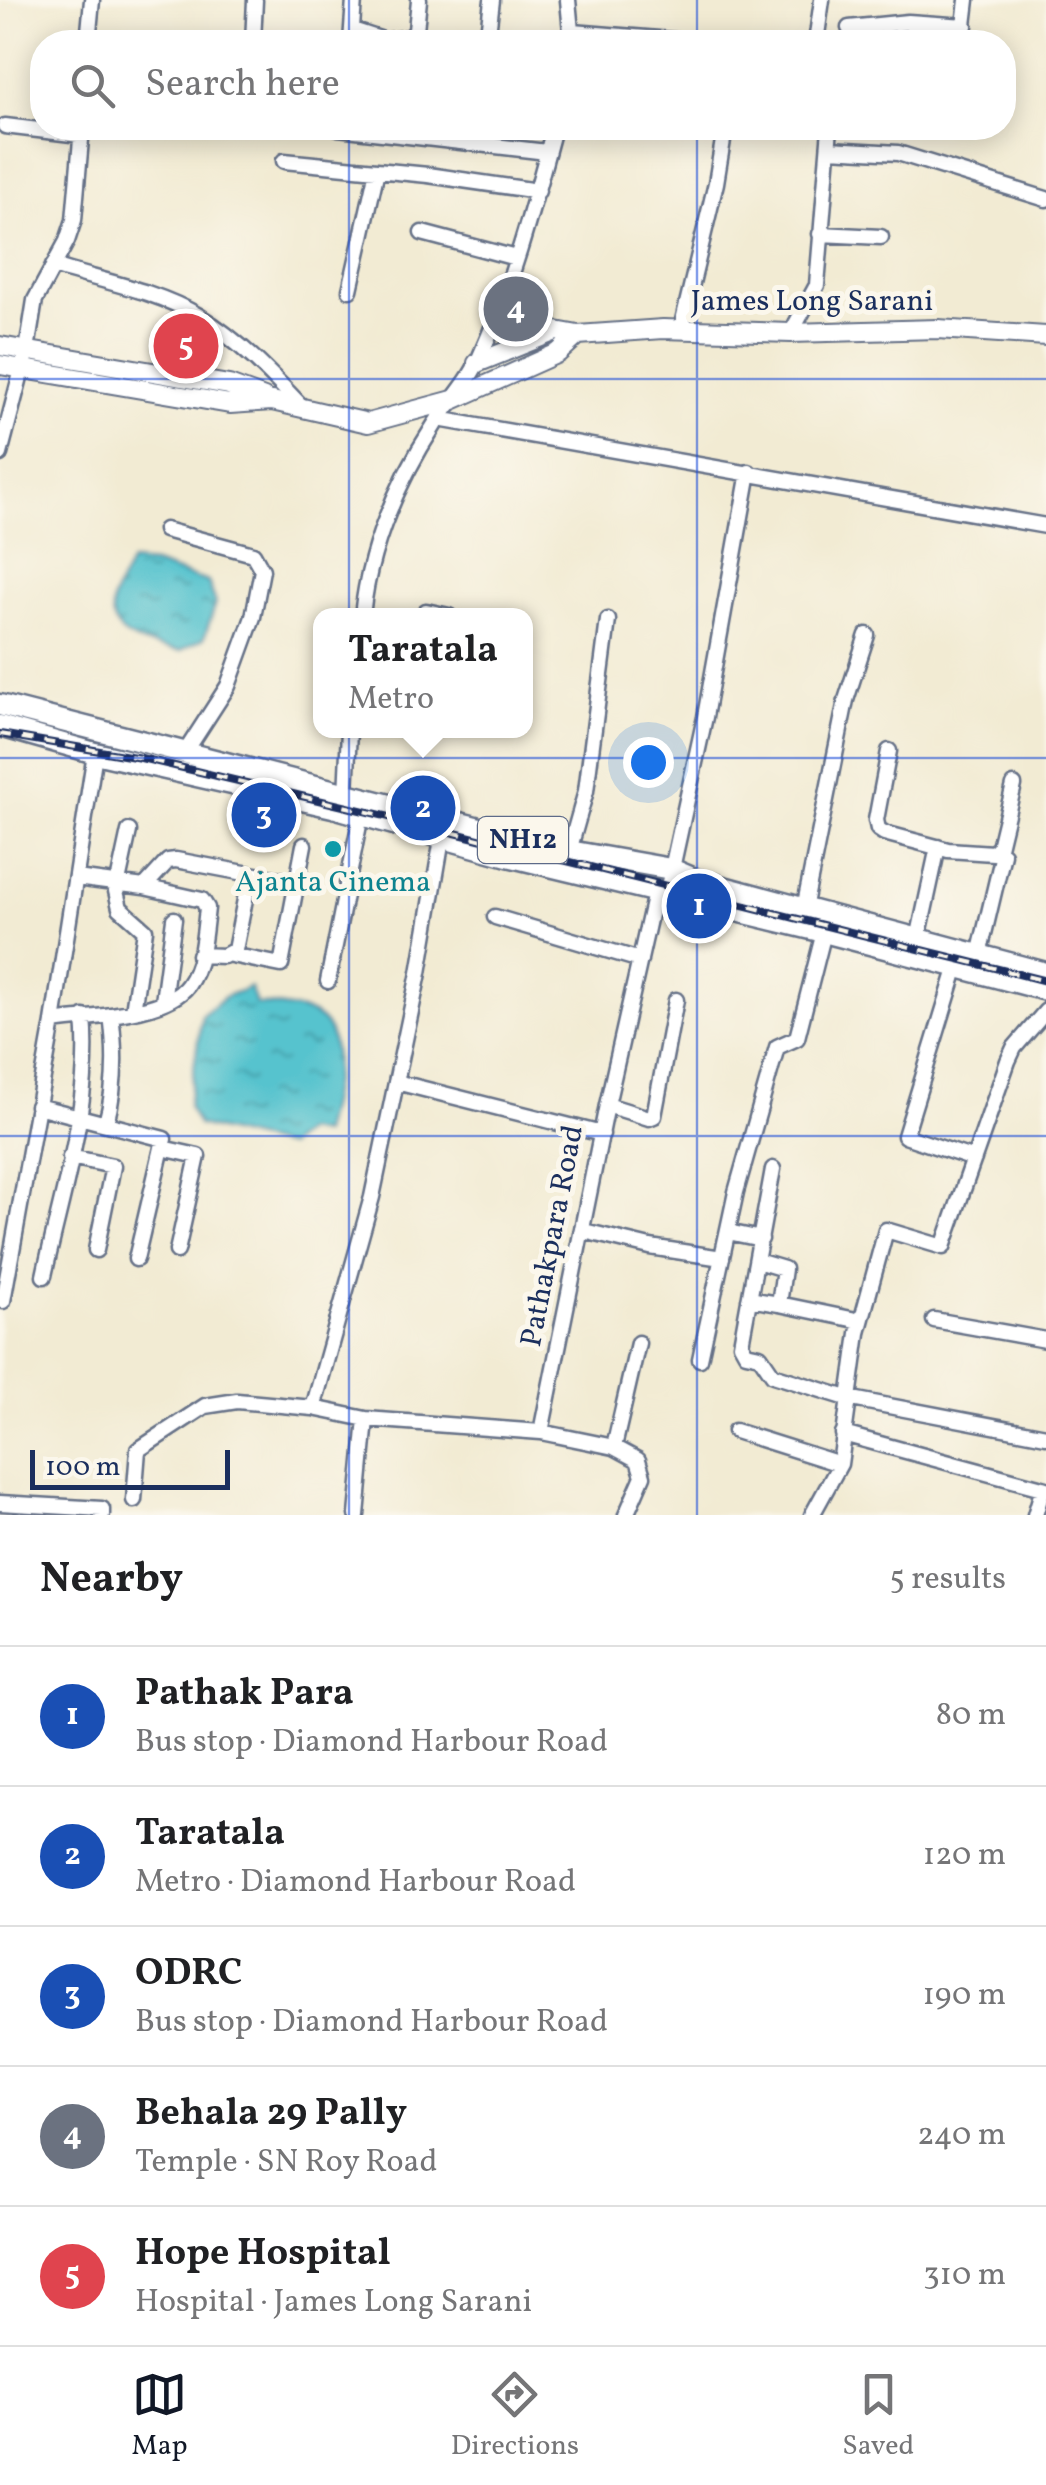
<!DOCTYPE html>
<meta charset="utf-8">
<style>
:root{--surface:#fff;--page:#f6f6f6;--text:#202124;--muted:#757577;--line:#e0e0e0;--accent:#111827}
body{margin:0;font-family:Vollkorn,serif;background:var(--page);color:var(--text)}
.scale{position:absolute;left:30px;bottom:25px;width:200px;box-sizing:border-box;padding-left:10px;border:5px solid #1b2f5e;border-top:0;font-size:28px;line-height:35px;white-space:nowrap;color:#1b2f5e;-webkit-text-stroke:8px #fbf7ec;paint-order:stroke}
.you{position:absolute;left:648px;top:762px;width:35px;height:35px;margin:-25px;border:8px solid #fff;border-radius:50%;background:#1a73e8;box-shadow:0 0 0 15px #1a73e833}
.badge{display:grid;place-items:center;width:65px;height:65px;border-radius:50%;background:var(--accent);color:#fff;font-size:32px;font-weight:700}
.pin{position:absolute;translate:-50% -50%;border:5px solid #fff;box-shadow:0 2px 10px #0006}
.popup{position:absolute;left:313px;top:608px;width:220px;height:130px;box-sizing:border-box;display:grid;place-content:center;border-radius:20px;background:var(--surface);filter:drop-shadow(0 2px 8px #0005);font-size:32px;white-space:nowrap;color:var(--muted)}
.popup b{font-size:38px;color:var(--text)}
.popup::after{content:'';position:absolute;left:50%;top:100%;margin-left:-20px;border:20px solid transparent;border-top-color:var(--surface)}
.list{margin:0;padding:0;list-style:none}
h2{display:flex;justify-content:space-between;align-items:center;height:130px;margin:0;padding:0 40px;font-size:42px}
h2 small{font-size:32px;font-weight:400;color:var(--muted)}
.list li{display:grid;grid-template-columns:65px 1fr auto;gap:30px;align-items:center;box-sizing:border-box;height:140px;padding:0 40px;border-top:2px solid var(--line)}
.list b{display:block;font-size:38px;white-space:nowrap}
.list p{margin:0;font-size:32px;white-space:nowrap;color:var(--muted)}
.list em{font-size:32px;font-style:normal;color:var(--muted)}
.icon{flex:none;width:55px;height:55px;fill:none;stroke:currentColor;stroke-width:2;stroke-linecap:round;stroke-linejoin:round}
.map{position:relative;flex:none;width:1046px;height:1515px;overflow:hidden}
.search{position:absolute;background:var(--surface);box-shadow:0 5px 25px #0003;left:30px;right:30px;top:30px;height:110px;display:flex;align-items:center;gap:25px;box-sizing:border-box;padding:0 35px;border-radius:40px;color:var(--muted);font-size:38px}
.sheet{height:830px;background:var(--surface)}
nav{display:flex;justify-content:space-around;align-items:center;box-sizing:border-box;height:140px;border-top:2px solid var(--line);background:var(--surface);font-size:28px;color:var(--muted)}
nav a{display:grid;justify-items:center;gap:5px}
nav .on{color:var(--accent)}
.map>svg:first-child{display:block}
</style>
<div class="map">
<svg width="1046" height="1515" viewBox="0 0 1046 1515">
<defs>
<pattern id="water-ripples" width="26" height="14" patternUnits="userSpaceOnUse" patternTransform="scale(2.5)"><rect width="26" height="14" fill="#56c3ce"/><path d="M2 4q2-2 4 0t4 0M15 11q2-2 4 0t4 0" fill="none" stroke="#469faa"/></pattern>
</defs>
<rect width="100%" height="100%" fill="#fbf7ec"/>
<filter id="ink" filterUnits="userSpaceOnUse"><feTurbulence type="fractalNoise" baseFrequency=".01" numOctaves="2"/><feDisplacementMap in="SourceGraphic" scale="20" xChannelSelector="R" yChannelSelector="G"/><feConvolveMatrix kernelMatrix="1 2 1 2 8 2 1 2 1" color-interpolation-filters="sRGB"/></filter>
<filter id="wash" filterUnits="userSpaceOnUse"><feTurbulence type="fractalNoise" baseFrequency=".0048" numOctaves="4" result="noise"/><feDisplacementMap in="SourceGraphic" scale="40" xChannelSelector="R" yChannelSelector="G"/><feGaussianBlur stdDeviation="2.25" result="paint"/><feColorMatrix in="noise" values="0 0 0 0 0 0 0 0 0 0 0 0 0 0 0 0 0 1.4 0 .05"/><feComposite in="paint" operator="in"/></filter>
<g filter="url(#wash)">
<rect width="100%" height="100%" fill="#f2ebd3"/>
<path fill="url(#water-ripples)" stroke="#387996" stroke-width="2.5" d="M131,562L153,564L208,582L216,603L204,638L180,651C151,645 104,641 113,599C116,587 126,573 131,562Z
M250,987L256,1004C273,1006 296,1007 312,1014C351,1031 329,1104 322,1134L305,1131L287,1147L198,1125L188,1106L202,1015L226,996Z"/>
</g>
<g filter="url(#ink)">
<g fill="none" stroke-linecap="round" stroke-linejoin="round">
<g stroke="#667187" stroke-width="19">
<path id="minor" d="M568,0L572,42
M849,28L908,22L965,26
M352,30L386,41L411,37L416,30L419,0
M573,32L696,42
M88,42L92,0
M253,42L255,0
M351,42L354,0
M487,42L492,0
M816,42L822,0
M962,42L967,0
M5,126L80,135
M338,128L547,152
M830,149L898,153L1046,199
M284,161L428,175L538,191
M422,233L516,258
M820,234L881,237
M53,266C101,281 155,290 199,316C240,341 271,374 303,408
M350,290L377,170
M681,329L716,183L725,128
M791,333L817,285L830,128
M438,419L1046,526
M0,454L27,350L35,300L67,241L74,220L82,128
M165,530L253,554L262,570L253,617L228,686L184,754
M362,616C369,547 398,481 435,424C449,402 468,384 478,361C512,286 533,206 554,128
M421,616L426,611L449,616
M889,751L876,820L878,829L884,833L948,850L993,853L999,847L1014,785
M346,795L349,730
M129,831L116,891L120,908L145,930L133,1011
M442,839L419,973L372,1197L313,1408L366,1419L541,1432
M569,851L586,791L608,620
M250,874L297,882
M144,887L168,861L176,860L250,874L235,950L224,956L199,955
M666,896L705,717L749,472
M804,909L846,700L867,635
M495,917L640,960
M918,939L938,847
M231,955L281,965L304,845
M979,955L1003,854
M957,966L905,1136L974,1159
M328,981L361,815
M163,1001L174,919
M53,1022C87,1017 167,1015 188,985C203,964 204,933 207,908L202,900L144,887L76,878
M396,1082L602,1134
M607,1105L649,1118L654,1116L676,1000
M37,1106L164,1139L136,1259
M106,1123C116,1087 116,1052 111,1015
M162,1148L198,1156L177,1251
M70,1157L113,1166L96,1250
M773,1169L741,1344L746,1353L760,1356L773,1375L847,1398L1046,1436
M584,1231L650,1247L722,1258
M728,1232L761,1239
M757,1261L784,1269L779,1304L861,1321
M44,1276C62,1192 92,1104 84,1017
M749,1299L779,1304
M3,1301L53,1022L95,753
M934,1320L1046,1340
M700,1359L736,1192L777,1047L797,1038L824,932
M735,1431L840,1464
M843,1434L1046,1489
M614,1447L638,1343
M134,1500L138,1450L205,1406L237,1401L313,1408
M0,1503L102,1509V1515
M357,1515L366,1419
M626,1515L643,1476L638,1460L614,1447L541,1432L607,1105L655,893
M812,1515L840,1464L858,1333L886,1230L943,1247L1008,1061L1014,1048L1046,1011
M1035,1515L1043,1488"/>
</g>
<g stroke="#667187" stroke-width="22">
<path id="major" d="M0,346L229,385L264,398
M477,363L556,331L578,335L663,329L791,333L938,329L1046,336
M0,365L230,404L272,401L368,423L453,400L558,353L578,335"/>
</g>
<g stroke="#667187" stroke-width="25">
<path id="highway" d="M0,705L569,851L671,869L697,880L1046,973
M0,726L95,753L333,807L508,856L824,932L1046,990"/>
</g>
<use href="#minor" stroke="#fff" stroke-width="14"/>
<use href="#major" stroke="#fff" stroke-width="18"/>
<use href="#highway" stroke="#fff" stroke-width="20"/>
<g stroke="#1b2f5e" stroke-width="8">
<path id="rail" d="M0,734L141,758L419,824L1046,981"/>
</g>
<use href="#rail" stroke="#fbf7ec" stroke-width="4" stroke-dasharray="11" stroke-linecap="butt"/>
</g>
</g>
<path fill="none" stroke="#1d4ed8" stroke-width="2.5" stroke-opacity="0.55" d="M349,0V42M697,0V42M349,128V1515M697,128V1515M0,379H1046M0,758H1046M0,1136H1046"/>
<circle fill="#0f9aa8" stroke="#fbf7ec" stroke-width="4" cx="333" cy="849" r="10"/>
<g text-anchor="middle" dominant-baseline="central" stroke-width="10" stroke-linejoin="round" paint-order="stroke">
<rect fill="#fbf7ec" stroke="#5e6b89" stroke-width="2.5" x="478" y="817" width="90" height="46" rx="8"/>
<g font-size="28" font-weight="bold" fill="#1b2f5e">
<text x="523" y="840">NH12</text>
</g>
<g font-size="30" fill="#1b2f5e" stroke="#fbf7ec">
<text x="812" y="302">James Long Sarani</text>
<text transform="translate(553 1236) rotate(-79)">Pathakpara Road</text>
</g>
<g font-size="30" fill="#0d838f" stroke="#fbf7ec">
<text x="333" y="883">Ajanta Cinema</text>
</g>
</g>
</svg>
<div class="scale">100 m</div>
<div class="you"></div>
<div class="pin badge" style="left:699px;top:906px;background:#1a4fb4">1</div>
<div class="pin badge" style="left:423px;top:808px;background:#1a4fb4">2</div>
<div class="popup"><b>Taratala</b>Metro</div>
<div class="pin badge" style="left:264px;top:815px;background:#1a4fb4">3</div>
<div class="pin badge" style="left:516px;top:309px;background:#6b7280">4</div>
<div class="pin badge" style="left:186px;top:346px;background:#e0444e">5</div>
<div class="search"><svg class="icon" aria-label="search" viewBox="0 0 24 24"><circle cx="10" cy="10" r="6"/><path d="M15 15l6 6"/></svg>Search here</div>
</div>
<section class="sheet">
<h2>Nearby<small>5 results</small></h2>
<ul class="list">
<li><span class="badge" style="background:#1a4fb4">1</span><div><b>Pathak Para</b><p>Bus stop · Diamond Harbour Road</p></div><em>80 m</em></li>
<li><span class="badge" style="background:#1a4fb4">2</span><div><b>Taratala</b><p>Metro · Diamond Harbour Road</p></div><em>120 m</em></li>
<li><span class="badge" style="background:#1a4fb4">3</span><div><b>ODRC</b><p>Bus stop · Diamond Harbour Road</p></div><em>190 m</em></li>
<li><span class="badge" style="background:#6b7280">4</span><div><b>Behala 29 Pally</b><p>Temple · SN Roy Road</p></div><em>240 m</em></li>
<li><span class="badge" style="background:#e0444e">5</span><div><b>Hope Hospital</b><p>Hospital · James Long Sarani</p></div><em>310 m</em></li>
</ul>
</section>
<nav>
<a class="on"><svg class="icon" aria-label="map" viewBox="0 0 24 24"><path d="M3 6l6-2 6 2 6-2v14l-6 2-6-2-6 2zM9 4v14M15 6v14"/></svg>Map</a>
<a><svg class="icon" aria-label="directions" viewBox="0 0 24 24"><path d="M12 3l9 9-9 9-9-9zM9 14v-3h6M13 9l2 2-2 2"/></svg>Directions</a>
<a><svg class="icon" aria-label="saved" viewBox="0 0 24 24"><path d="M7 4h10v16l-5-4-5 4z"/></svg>Saved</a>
</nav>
